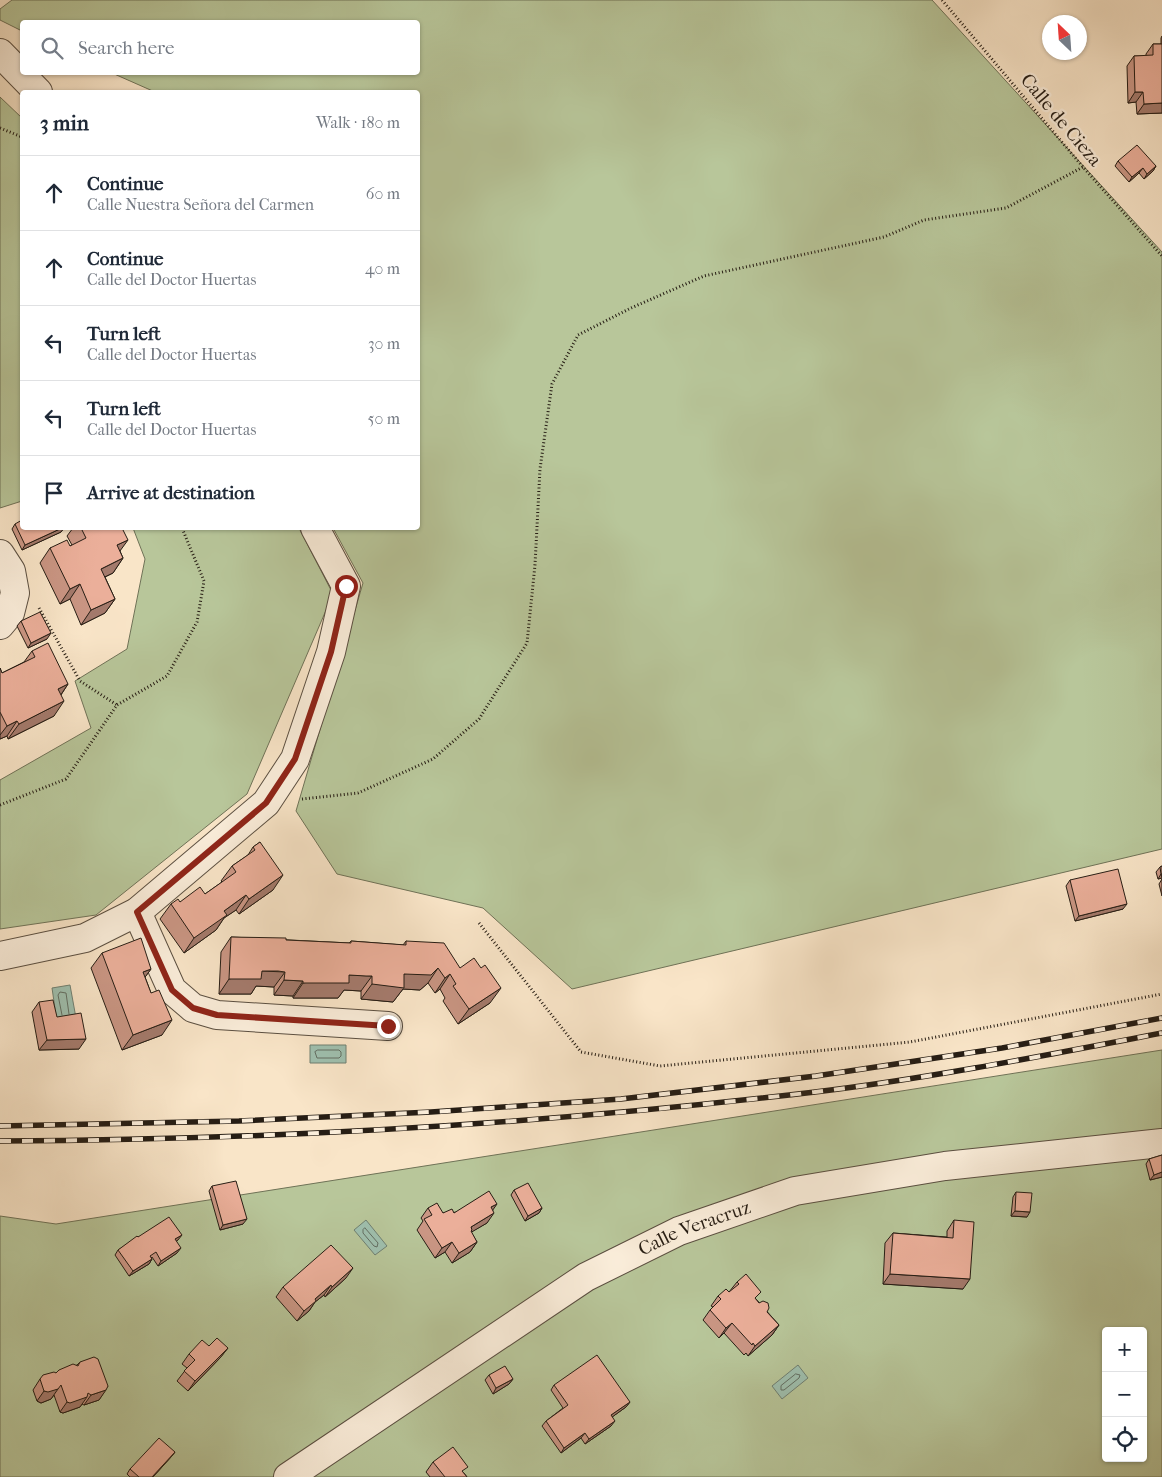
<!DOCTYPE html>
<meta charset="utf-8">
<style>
:root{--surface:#fff;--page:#f6f6f7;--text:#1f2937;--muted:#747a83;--line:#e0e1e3}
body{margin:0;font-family:"IM FELL French Canon",serif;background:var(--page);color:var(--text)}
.controls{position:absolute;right:15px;bottom:15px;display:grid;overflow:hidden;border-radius:5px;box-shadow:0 1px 4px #0004}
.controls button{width:45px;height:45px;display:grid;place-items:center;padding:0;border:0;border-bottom:1px solid var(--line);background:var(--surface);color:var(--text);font:25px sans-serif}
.compass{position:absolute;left:1042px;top:15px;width:45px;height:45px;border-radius:50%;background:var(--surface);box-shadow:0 1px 4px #0004;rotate:335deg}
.stop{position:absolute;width:15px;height:15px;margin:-11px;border:4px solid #8f2418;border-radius:50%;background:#fff}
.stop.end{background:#8f2418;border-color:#fff;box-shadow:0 1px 5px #0008}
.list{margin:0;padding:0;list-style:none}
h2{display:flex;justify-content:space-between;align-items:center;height:65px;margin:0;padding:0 20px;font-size:21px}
h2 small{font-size:16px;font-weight:400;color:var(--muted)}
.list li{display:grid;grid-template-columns:32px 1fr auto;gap:15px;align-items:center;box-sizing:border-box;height:75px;padding:0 20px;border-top:1px solid var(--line)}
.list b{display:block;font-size:19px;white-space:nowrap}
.list p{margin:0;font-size:16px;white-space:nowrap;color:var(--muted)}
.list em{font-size:16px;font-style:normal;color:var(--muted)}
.icon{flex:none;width:28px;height:28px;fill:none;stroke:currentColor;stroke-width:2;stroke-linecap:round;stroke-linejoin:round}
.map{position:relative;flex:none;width:1162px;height:1477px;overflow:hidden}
.search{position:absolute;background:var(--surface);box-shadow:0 1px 4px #0004;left:20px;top:20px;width:400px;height:55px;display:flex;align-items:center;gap:12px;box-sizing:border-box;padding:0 18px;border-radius:5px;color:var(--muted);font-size:19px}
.panel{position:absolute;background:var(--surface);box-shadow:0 1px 4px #0004;left:20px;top:90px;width:400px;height:440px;border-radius:5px}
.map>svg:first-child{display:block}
</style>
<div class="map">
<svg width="1162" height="1477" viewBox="0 0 1162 1477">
<rect width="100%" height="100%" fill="#f9e5c8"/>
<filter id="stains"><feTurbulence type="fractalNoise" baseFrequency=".004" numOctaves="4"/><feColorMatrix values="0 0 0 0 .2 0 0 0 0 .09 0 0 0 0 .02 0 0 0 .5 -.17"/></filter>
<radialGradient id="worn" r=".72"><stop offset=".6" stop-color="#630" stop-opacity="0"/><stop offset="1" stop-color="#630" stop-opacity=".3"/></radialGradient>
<path fill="#b8c69a" stroke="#6f7257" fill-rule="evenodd" d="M12,0H932L1162,252V849L572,989L483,908L337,874L296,811L363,583L333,528H418V92H155L112,73L418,72V22H22V31L0,20V9Z
M0,97L22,118V501L0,508Z
M133,528H299L333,594L247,794L96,915L0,929V780L91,728L75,681L127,649L145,559Z
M1162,1050V1477H0V1216L56,1224ZM1106,1331H1143V1458H1106Z"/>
<path fill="#9fc0af" stroke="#6f7f71" d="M70,985L76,1018L57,1022L52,988Z
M310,1045H346V1063H310Z
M366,1220L387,1246L375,1255L354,1230Z
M798,1365L808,1378L782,1399L772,1386Z"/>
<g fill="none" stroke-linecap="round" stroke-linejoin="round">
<path stroke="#626e62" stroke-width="1" d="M62,1015L58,995L60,992L66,993L69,1014
M318,1050H339L341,1052V1056L339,1058H317L315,1052Z
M365,1228L378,1243L377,1247L374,1246L363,1233V1230Z
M796,1374L800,1375L799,1378L784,1390H781V1386Z"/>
<g stroke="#5b4f41" stroke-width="30">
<g id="minor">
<path d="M0,53L38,92"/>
<path d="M0,554L11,571L15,593L10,613L0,625"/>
<path d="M137,912L172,990L193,1008L217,1015L388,1026"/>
<path d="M0,956L85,938L137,912L266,803L295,759L331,652L346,586L315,528"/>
<path id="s1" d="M288,1477L586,1277L679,1231L795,1191L945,1166L1162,1143"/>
</g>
</g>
<path stroke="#261d14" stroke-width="3" stroke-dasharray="1 2.5" stroke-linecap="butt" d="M942,0L1083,167L1162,256
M0,128L22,137
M39,608L80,681L117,705
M302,799L358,793L433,759L479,719L527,643L535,565L540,469L552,384L578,335L631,308L704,276L884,237L924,220L1006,208L1083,167
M0,805L66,779L117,705L167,676L197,622L204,581L182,528
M479,923L581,1052L660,1066L910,1042L1162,994"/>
<use href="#minor" stroke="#fbeedb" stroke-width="28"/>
<g stroke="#261d14" stroke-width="5.5">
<path id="rail" d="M0,1126L239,1121L431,1112L621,1099L816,1076L1002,1048L1162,1018
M0,1141C272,1140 544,1124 815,1092C931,1078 1047,1055 1162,1033"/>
</g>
<use href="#rail" stroke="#fbeedb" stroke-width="4" stroke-dasharray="11" stroke-linecap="butt"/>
</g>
<path fill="#ca9684" stroke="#261d14" d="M1162,36V113L1137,114L1136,102L1128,103L1127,66L1134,56H1146V54L1153,44H1161V38Z
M1118,161L1156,166L1153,171L1144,179L1139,173L1129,182L1115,166Z
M15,524L22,528H64L61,532L22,550L12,529Z
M73,528H122L120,551L123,558L113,573L105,577L115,599L105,613L81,625L70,599L60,604L40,563L50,548L70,546L72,545L67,536Z
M21,621L47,639L28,648L17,626Z
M32,651L68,684L61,695L54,716L8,739L7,736L0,739V668L2,673L24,662Z
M260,842L273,890L239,914L236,910L224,918L216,930L184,953L160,919L171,904L180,902L205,894L222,882L221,881L232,866L248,855L253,847Z
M1162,866V878L1158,879L1156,872L1160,867Z
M1162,879V896L1159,884Z
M1070,880L1123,909L1075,921L1066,886Z
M231,937L349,943L351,941L403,945L406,941L460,968L490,1003L458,1024L443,1001L445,998L440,989L435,993L428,983L420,990L403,989L393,1002L361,999V991L344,990L338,998H293V996L274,995V987L256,986L251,994H219L221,952Z
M102,953L151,969L145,977L151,993L162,1035L122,1050L91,968Z
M39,1002L57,1017L79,1049L39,1050L32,1012Z
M1162,1155V1177L1150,1180L1146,1164L1149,1159Z
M212,1186L243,1224L220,1230L209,1191Z
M514,1190L542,1208L539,1213L525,1221L511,1195Z
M1016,1192L1027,1217L1011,1216L1013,1197Z
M428,1208L443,1213L493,1210L487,1223L471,1232L477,1242L470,1252L452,1263L445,1252L435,1258L417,1230L423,1221L421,1218Z
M954,1220L963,1289L883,1284L885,1243L893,1233L947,1237V1231Z
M138,1237L178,1240L176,1241L177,1253L158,1266L152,1257L151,1258L152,1259L149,1264L129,1276L115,1255L118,1250Z
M346,1278L325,1297L324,1295L315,1302L309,1311L297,1321L276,1297L283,1287Z
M737,1282L756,1299L779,1325L772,1335L748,1356L746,1353L744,1355L724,1333L719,1338L703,1320L710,1310L713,1307L711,1306L718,1296L729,1292Z
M209,1346L228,1348L220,1358L188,1391L177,1381L187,1368L182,1364L189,1354Z
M80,1362L108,1386L99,1400L84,1405L82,1404L80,1407L63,1413L60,1412L54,1395L51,1399L41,1403L37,1401L33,1390L40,1379L77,1365Z
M489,1375L513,1379L509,1384L493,1394L485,1380Z
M554,1385L630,1402L626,1407L612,1417L611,1426L585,1444L581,1438L561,1453L542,1426L546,1421L563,1408L551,1390Z
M175,1452L171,1457L153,1477H130L127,1474L130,1469Z
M433,1462L464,1473L467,1477H430L426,1472Z"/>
<path fill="#a47a6c" stroke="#261d14" d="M1135,92H1143L1136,102L1128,103Z
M1162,103V113L1137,114L1144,104Z
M1156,166L1153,171L1144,179L1147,174Z
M1143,168L1139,173L1129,182L1132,177Z
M62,528H64L61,532L22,550L25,545Z
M128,540L117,555V545Z
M123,558L113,573L90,584L101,569Z
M80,584L70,599L60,604L70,589Z
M115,599L105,613L81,625L91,610Z
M51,633L47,639L28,648L31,643Z
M68,684L58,699V689Z
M64,701L54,716L8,739L19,724Z
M17,721L7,736L0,739V735L7,726Z
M1161,874L1162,878L1158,879Z
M283,875L273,890L239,914L249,899Z
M246,895L236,910L224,918L216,930L184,953L194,938L224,911Z
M1127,904L1123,909L1075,921L1079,916Z
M438,968L428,983L420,990L403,989L393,1002L361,999L372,984L404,974Z
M151,969L140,984L143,972Z
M262,971L285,972L274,987L256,986L251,994H219L229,979Z
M450,974L440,989L435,993L445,978Z
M349,975L372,976L361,991L344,990L338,998H293L303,983Z
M284,980L303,981L293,996L274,995Z
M501,988L490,1003L458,1024L469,1009Z
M172,1020L162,1035L122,1050L133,1035Z
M86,1039L79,1049L39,1050L47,1040Z
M1162,1172V1177L1150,1180L1154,1175Z
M497,1204L490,1214L491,1207Z
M542,1208L539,1213L525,1221L528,1216Z
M1015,1211L1030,1212L1027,1217L1011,1216Z
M494,1213L487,1223L470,1233L471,1227Z
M247,1219L243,1224L220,1230L223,1225Z
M182,1235L178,1240L172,1244L175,1239Z
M452,1242L445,1252L435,1258L442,1248Z
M477,1242L470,1252L452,1263L459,1253Z
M181,1248L177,1253L158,1266L161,1261Z
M152,1259L149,1264L129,1276L133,1271Z
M353,1268L346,1278L325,1297L332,1287Z
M890,1274L970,1279L963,1289L883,1284Z
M331,1285L324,1295L315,1302L309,1311L297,1321L304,1311L315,1299Z
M732,1323L724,1333L719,1338L726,1328Z
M779,1325L772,1335L748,1356L755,1346Z
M228,1348L220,1358L188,1391L195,1381Z
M513,1379L509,1384L493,1394L496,1388Z
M58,1389L51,1399L41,1403L37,1401L44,1391Z
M106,1390L99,1400L84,1405L91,1395Z
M87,1397L80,1407L63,1413L60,1412L67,1402Z
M630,1402L626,1407L608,1420L611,1415Z
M615,1421L611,1426L585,1444L589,1439Z
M585,1433L581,1438L561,1453L564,1448Z
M175,1452L171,1457L153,1477H152Z"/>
<path fill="#ebaf9a" stroke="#261d14" d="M1153,44H1162V103L1144,104L1143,92H1135L1134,56L1153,55Z
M1137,145L1156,166L1147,174L1143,168L1132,177L1118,161Z
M22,520V528H62L25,545L15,524Z
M81,528H122L128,540L117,545L123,558L101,569L115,599L91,610L80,584L70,589L50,548L67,540L70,546L86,538Z
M40,612L51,633L31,643L21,621Z
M48,643L68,684L58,689L64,701L19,724L17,721L7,726L0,712V668L2,673L35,657L32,651Z
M260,842L283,875L249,899L246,895L224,911L227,915L194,938L171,904L178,899L180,902L200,887L205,894L236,872L232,866L255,850L253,847Z
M1162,866V874H1161L1160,867Z
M1118,869L1127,904L1079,916L1070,880Z
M231,937L286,938V940L351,943V941L406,945V941L444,943L460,968L474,958L481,968L485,965L501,988L469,1009L453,986L456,984L450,974L445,978L438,968L431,975L404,974V988L372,984V976H366L349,975V983H303V981L284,980L285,972L278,971H262L261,979H229Z
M141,938L151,969L143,972L151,993L159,990L172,1020L133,1035L102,953Z
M53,1000L57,1017L81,1013L86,1039L47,1040L39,1002Z
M1162,1155V1172L1154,1175L1149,1159Z
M236,1181L247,1219L223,1225L212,1186Z
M528,1183L542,1208L528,1216L514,1190Z
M489,1191L497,1204L491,1207L494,1213L471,1227L472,1230L471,1231L477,1242L459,1253L452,1242L442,1248L424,1219L432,1215L428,1208L437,1203L443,1213L452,1209L454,1213Z
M1016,1192L1032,1193L1030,1212L1015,1211Z
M169,1217L182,1235L175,1239L181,1248L161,1261L156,1252L150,1256L152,1259L133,1271L118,1250L137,1236L138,1237Z
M954,1220L974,1222L970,1279L890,1274L893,1233L953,1238Z
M331,1245L353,1268L332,1287L331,1285L315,1299L316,1301L304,1311L283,1287Z
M746,1274L761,1292L755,1298L759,1303L763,1301L768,1303L769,1308L767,1312L779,1325L755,1346L753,1343L752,1345L732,1323L726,1328L710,1310L721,1299L718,1296L726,1289L729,1292L739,1284L737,1282Z
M217,1338L228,1348L195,1381L184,1371L195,1360L189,1354L202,1340L209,1346Z
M597,1355L630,1402L611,1415L615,1421L589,1439L585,1433L564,1448L546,1421L568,1405L554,1385Z
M94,1357L98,1359L108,1386L106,1390L91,1395L88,1393L87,1397L70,1403L67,1402L61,1385L58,1389L48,1392L44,1391L40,1379L43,1375L54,1372L56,1373L59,1370L73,1364L78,1366L80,1362Z
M505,1366L513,1379L496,1388L489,1375Z
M159,1438L175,1452L152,1477H139L130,1469Z
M453,1447L468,1467L462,1471L467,1477H445L433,1462Z"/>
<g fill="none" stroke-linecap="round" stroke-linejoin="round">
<path stroke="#8f2418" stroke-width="6" d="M346,586L331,652L295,759L266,803L137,912L172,990L193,1008L217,1015L388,1026"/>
</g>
<g text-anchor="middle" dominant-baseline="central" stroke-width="4.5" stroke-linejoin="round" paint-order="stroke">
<g font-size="19" fill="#261d14" stroke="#fbeedb">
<text transform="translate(1061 120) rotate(50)">Calle de Cieza</text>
<text stroke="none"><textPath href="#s1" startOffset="478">Calle Veracruz</textPath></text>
</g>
</g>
<rect width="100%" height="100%" filter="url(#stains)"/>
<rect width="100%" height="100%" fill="url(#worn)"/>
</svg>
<div class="controls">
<button>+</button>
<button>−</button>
<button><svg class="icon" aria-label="locate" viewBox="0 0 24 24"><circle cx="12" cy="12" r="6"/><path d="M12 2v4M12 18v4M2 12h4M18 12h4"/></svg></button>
</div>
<svg class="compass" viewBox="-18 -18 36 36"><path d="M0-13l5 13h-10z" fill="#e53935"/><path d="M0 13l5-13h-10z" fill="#747a83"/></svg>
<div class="stop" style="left:346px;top:586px"></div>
<div class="stop end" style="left:388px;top:1026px"></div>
<div class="search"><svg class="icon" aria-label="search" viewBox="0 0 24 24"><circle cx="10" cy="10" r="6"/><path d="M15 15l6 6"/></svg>Search here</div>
<section class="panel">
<h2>3 min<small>Walk · 180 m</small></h2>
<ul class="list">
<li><svg class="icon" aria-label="ahead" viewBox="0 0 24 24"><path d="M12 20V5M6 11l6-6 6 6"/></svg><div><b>Continue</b><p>Calle Nuestra Señora del Carmen</p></div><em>60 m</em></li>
<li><svg class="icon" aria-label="ahead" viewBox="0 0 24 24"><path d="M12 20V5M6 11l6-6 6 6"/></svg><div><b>Continue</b><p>Calle del Doctor Huertas</p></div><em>40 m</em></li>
<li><svg class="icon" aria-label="left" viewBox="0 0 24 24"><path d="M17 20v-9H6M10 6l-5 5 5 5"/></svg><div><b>Turn left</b><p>Calle del Doctor Huertas</p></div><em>30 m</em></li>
<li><svg class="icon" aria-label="left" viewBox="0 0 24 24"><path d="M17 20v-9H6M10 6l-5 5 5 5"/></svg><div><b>Turn left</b><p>Calle del Doctor Huertas</p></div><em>50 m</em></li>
<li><svg class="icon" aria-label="arrive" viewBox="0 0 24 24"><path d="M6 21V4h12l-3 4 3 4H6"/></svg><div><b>Arrive at destination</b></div></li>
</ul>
</section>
</div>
